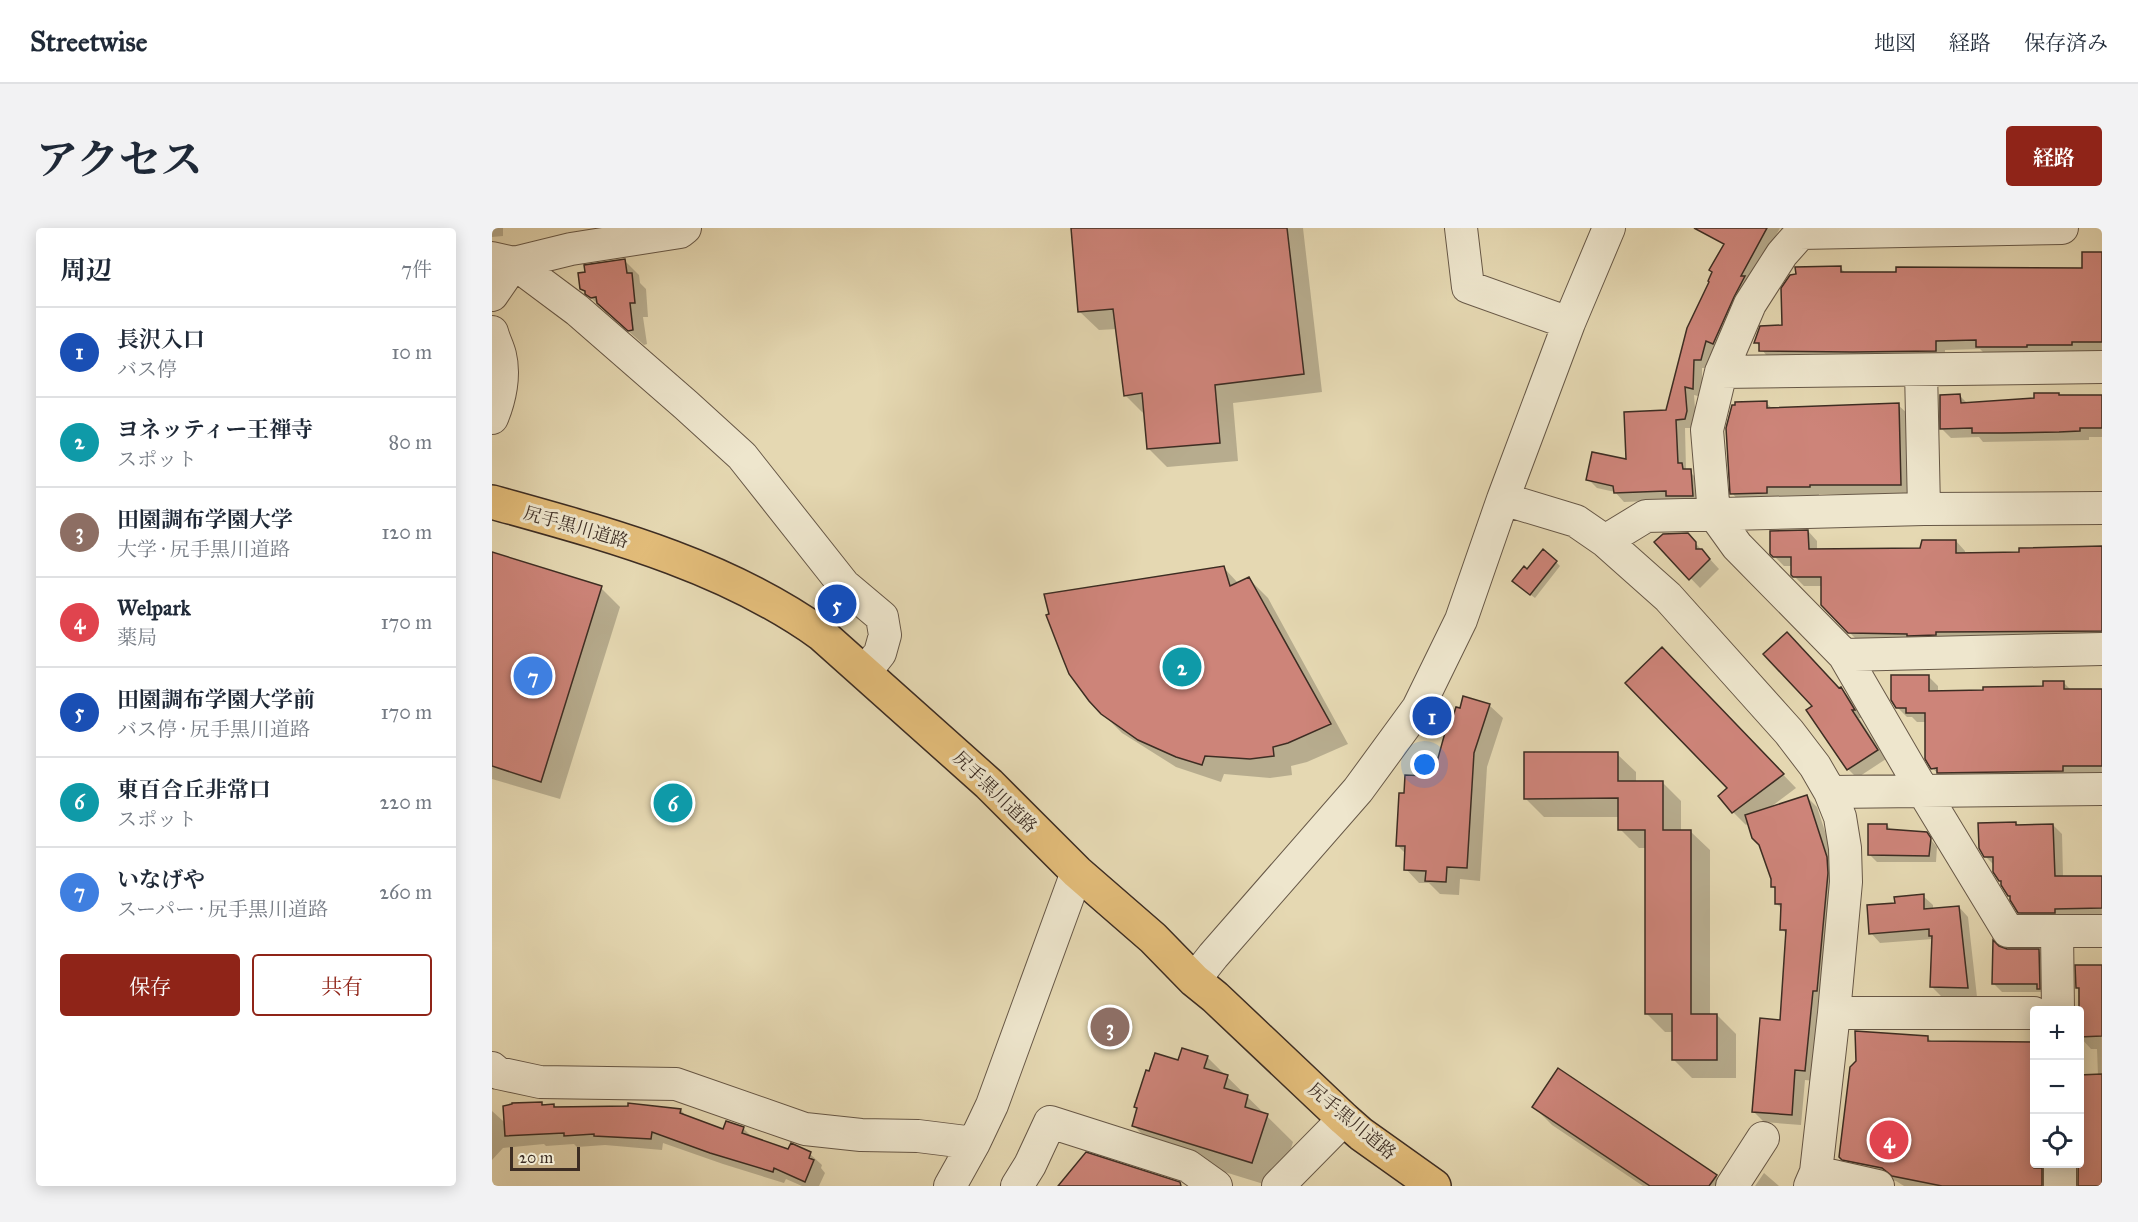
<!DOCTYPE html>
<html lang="ja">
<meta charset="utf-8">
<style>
:root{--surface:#fff;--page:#f2f2f3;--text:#1f2937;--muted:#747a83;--line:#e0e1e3;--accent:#8f2418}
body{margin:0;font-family:"IM FELL Great Primer","Noto Serif JP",serif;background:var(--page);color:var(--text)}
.controls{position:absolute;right:18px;bottom:18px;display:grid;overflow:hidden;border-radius:6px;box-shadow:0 3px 15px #0003}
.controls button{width:54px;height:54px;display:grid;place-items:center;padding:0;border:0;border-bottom:2px solid var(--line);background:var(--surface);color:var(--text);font:30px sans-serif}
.scale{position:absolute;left:18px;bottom:15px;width:70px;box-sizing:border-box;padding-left:6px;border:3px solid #3d2d23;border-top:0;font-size:16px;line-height:21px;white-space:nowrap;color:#3d2d23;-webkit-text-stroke:4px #eee6cd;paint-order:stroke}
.you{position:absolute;left:933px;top:537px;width:21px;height:21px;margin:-15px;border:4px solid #fff;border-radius:50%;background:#1a73e8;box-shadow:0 0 0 9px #1a73e833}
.badge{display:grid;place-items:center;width:39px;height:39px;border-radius:50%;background:var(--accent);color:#fff;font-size:20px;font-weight:700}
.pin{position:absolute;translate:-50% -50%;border:3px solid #fff;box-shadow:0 2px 6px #0006}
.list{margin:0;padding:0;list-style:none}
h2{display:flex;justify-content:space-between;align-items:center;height:78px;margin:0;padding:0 24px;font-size:26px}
h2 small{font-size:20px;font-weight:400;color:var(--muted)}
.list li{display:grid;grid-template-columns:39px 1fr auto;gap:18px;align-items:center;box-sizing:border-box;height:90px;padding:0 24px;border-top:2px solid var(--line)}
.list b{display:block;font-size:22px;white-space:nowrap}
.list p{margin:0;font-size:20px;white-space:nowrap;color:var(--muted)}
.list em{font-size:20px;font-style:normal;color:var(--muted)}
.actions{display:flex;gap:12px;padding:18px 24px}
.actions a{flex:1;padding:14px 0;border:2px solid var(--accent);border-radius:6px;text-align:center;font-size:21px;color:var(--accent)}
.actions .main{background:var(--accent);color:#fff}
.icon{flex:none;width:33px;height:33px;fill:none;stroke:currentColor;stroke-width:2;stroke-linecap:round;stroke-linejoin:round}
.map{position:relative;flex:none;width:1610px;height:958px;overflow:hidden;border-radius:6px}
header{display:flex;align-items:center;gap:36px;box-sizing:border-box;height:84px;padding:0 30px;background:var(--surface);border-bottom:2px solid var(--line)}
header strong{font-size:28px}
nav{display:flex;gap:33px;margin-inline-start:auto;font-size:21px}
.intro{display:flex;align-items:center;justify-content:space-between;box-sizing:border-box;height:144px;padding:0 36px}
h1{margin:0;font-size:42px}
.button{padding:15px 27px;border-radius:6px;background:var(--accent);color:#fff;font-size:21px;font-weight:700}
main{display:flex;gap:36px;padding:0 36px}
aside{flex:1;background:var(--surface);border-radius:6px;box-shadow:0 3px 15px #0003}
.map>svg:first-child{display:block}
</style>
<header>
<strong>Streetwise</strong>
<nav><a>地図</a><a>経路</a><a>保存済み</a></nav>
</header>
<div class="intro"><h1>アクセス</h1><a class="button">経路</a></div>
<main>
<aside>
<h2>周辺<small>7件</small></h2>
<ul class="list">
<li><span class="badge" style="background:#1a4fb4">1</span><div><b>長沢入口</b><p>バス停</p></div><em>10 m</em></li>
<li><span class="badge" style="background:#0f9aa8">2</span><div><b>ヨネッティー王禅寺</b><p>スポット</p></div><em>80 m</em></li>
<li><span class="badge" style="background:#8d6e63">3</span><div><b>田園調布学園大学</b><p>大学 · 尻手黒川道路</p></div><em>120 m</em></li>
<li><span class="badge" style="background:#e0444e">4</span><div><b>Welpark</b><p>薬局</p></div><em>170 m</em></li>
<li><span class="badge" style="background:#1a4fb4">5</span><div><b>田園調布学園大学前</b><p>バス停 · 尻手黒川道路</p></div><em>170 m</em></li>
<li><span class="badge" style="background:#0f9aa8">6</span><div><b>東百合丘非常口</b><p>スポット</p></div><em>220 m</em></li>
<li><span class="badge" style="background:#3f7fe0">7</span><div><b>いなげや</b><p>スーパー · 尻手黒川道路</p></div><em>260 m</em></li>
</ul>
<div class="actions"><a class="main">保存</a><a>共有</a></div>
</aside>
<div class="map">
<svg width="1610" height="958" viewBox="0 0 1610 958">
<rect width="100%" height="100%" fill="#e5d8b2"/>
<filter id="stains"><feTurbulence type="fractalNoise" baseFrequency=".00333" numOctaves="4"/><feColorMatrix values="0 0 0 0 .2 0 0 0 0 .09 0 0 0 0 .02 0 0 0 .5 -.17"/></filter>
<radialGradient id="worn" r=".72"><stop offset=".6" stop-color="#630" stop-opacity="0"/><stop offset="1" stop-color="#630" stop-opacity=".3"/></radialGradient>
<path fill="#0003" d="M0,0H11V8L0,9Z
M580,0H811L830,164L741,175L746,233L675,239L656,220L652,186L633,167L625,101L607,102L588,84Z
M1234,0H1298L1294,4L1288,0L1258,56L1218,140H1210V169L1202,167L1204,193L1202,200H1193L1194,241L1207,252L1209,277H1185L1180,272L1132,274L1123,264L1105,260L1096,251L1136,233L1175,183L1233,17L1227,12Z
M1610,25V123H1589V125L1495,128L1488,121L1453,122V132H1278L1264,114L1291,98L1349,40L1354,46L1592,41Z
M132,32L147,47L148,55L154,61L156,89H151L155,116L152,117L89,61Z
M1468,168L1476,176L1568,169L1610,168V209H1597V212L1491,214L1487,209L1459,210L1450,201Z
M1274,175L1281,181L1406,177L1416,186L1418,266H1327V267L1284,268V274L1249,275L1240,265Z
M1316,303L1325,313V323L1429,322L1464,313L1473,323V327L1610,321V412L1367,414L1330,377V358H1312L1300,346V338H1292L1280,326Z
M1195,306L1227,341L1208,360L1164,314Z
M0,326L109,360L128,379L68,571L0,551Z
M1064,334L1068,338L1043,370L1027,358L1035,343Z
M732,340L747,356L757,351L776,370L856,516L815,534L799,538L800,547L778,550L732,546L729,554L684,539L630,505L610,485Z
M1183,434L1304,560L1276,581L1315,569L1325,579L1345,640L1323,853L1313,852L1309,897L1272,894L1261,883L1289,793L1295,707L1290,701V681L1285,676V663L1280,658V651L1268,616L1257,595L1254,597L1241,584L1237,561Z
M1436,448L1446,458V465L1552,460L1571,454L1580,463L1610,462V547L1450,549L1440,540L1434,494H1425L1420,489H1415L1405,479Z
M1349,461L1357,469L1370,490H1367L1394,531L1365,550L1356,541L1316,482Z
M997,477L1011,490L995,539L988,653L968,651L967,667L948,666L937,655H927L914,641V626L905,617L913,567L938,549Z
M1125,526L1144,544V554H1170L1189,573V603L1199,604L1218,622V787H1225L1244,806V850H1200L1181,831V804H1173L1154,785V620H1147L1128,601V589H1052L1033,570Z
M1524,595L1527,598L1561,597L1570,606L1571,649L1610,650V690L1537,694L1527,684L1508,652L1503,638L1493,628Z
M1395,597L1400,603L1434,606L1445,619L1444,634H1385L1378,627Z
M1431,668L1441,677V682L1467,679L1476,689L1485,769L1449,768L1440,759L1441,711L1388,715L1379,705L1404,676Z
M1515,722L1547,723L1555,731V769L1550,764H1510L1502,756Z
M1585,739H1610V958H1587L1606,848L1605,821H1599L1588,809Z
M1436,810L1441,815H1542V936H1569L1562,958H1412L1404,953L1365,944L1349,928Z
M715,829L801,914L787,958H778L668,924L641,897L658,844L687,834Z
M49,875L52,878L62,877L65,881L189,882L195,889L232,903L251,900L262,911L297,923L300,917L318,926L330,937L329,940L333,945L327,958H310L294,951L292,955L231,936L171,915L170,922L113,917L85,919L82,916L54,918L52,916L11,920L0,932V883L22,903Z
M1042,879L1224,948L1234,958H1151L1060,897Z
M1272,945L1287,958H1263Z"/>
<path fill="#cd8479" stroke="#3d2d23" stroke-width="1.5" d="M579,0H795L812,146L723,157L728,215L655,221L650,165L632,168L621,81L586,84Z
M1202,0H1275L1249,48H1253L1242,69L1221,116L1214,113L1209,132H1202L1201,161L1193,159L1195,183L1193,191L1184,192L1186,235H1190L1191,241H1199L1201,268H1174V263L1122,265L1121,258L1094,252L1100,224L1134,231L1132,184L1174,182L1195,100L1217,54L1216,53L1220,44L1217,42L1232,16Z
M1590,24H1610V114H1580V117H1535V119H1484V112L1444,113V123L1361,124L1267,123V115H1262L1268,98L1290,97L1289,60L1298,47L1304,46L1303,39L1349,38V44H1404V39L1590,40Z
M133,31L135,45H140L143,75H138L141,102L136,103L105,75L104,69L99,70L93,66V63L88,61L86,45L93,44L92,37Z
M1542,165H1567V167H1610V200H1588V203L1567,204L1510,205H1480V200L1448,201V167L1468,166L1469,175L1542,170Z
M1275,173V180L1407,175L1409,257H1318V259H1275V265L1238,266L1234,200L1240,177H1243V174Z
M1316,302L1317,321L1428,320L1430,312H1464V325L1527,324V320L1610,318V403L1444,404V407L1415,408V406L1356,405L1329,377V349H1301L1299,347V329H1281L1278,326V303Z
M1196,305L1204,314V321H1210L1218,331L1197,352L1162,314L1171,306Z
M1051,321L1065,333L1038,367L1020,353L1032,338L1035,341Z
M0,324L110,358L49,554L0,538Z
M732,338L738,358L757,349L839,496L796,515L781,519L782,528L758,531L713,528L710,537L684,529L646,512L609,486L597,473L577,446L571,431L554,387L557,386L552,366Z
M1295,404L1347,460L1349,459L1363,482H1360L1386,522L1355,542L1314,482L1320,478L1271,426Z
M1170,419L1292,546L1240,585L1226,568L1235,560L1133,455Z
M1399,447H1437V463L1491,462V459L1551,458V453H1572V461H1610V538H1571V543L1445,545V540L1439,541L1433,531V485H1414V480H1404L1399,472Z
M971,468L998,476L982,525L975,640L955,639L954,654L933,653L934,643L912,642L913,618H904L907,565H912L913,547L936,548L937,540L943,541L954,501H957L964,479L968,480Z
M1032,524H1126V553H1171V602H1199V786H1225V832H1180V786H1153V602H1126V570L1032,571Z
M1315,567L1335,629L1336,645L1325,763H1321L1313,843L1303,842L1300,887L1260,884L1268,790L1288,792L1294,702H1288L1289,676H1283V659H1279V651L1267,617L1260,610L1253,587Z
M1524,594V597L1561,596L1563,648H1610V680L1563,681V685H1526L1518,672V668H1516L1509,657V653H1507L1501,644V629H1492L1487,620L1486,595Z
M1376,596H1395V601L1435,604L1439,610L1437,628L1376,627Z
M1432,666V681L1467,678L1476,760L1438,759L1440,708H1437V701L1377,706L1375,677L1403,675L1402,669Z
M1501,712L1507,718L1515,721H1547L1548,761H1545V756H1500Z
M1583,737H1610V808L1587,809V760H1584Z
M1363,803L1436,808V813L1542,814V940H1550V958H1450L1400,948L1390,940L1350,932L1347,929L1358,839L1364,833Z
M690,820L716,828L712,840L736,847L732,860L756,867L753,879L776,886L760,935L640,898L645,880L642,879L654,842L657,843L663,825L686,832Z
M1066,840L1225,947L1217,958H1158L1040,879Z
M1610,846V958H1586L1587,847Z
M50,874V877L62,876V879L136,878V875L189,881L188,885L231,901L234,893L252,899L250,905L296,921L299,915L319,924L317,930L322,932L313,954L282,940L281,944L218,925L160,904L159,911L102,908V906L72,908V905L13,908L11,878L20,876V875Z
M594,924L688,954L689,958H566Z"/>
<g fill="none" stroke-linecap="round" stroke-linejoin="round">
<g stroke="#675847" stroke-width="34">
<path id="minor" d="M969,0L976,59L1077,95
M1313,0L1290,26L1258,76L1229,144L1215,202L1222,286L1245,318L1352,427L1431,563L1516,703H1610
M1308,5L1570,0
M0,30L22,35L85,82L194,177L250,228L352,357L390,389L393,407L388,425L373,444
M0,67L22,35L79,21L188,4L193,0
M0,104C2,112 6,119 8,127C13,147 8,171 0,190
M1429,142L1432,281
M1229,144L1610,139
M1011,271L1084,293L1113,313L1176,369L1297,504L1323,538L1338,564L1348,589L1353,620L1354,654L1342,785L1324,944L1318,958
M1113,313L1154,288L1432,281L1610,280
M1352,427L1610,421
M1338,564L1610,561
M1565,703L1566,782
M702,752L721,728L866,562L926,480L969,392L1011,271L1077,95L1117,0
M1342,785H1542
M0,840L6,845L48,854L184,856L313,901L369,907L426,908L482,915
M1568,936V958
M1324,944L1386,958
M458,958L482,915L500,877L585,644
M525,958L538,937L558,894L696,938L724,958
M786,958L852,891
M1240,958L1271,910"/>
</g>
<g stroke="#3d2d23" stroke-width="36">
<path id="major" d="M0,274C114,306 231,336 329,406L497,556L585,644L661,710L702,752L723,769L852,891L869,906L942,958"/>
</g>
<use href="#minor" stroke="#eee6cd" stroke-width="32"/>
<use href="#major" stroke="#e2bc79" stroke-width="33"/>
</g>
<g text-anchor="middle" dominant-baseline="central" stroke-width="6" stroke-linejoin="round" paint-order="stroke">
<g font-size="18" fill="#3d2d23" stroke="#eee6cd">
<text transform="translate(84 299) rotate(16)">尻手黒川道路</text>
<text transform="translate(503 564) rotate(44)">尻手黒川道路</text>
<text transform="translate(860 893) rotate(40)">尻手黒川道路</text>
</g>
</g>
<rect width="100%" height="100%" filter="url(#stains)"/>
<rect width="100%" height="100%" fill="url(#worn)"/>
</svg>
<div class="controls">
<button>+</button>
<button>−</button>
<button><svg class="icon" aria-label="locate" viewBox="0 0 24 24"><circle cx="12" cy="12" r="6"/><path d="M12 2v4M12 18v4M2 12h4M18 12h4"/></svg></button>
</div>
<div class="scale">20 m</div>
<div class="you"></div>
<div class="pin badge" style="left:940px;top:488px;background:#1a4fb4">1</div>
<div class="pin badge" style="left:690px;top:439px;background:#0f9aa8">2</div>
<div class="pin badge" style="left:618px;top:799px;background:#8d6e63">3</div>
<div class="pin badge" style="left:1397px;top:912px;background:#e0444e">4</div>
<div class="pin badge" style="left:345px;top:376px;background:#1a4fb4">5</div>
<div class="pin badge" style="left:181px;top:575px;background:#0f9aa8">6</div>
<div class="pin badge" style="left:41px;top:448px;background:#3f7fe0">7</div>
</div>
</main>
